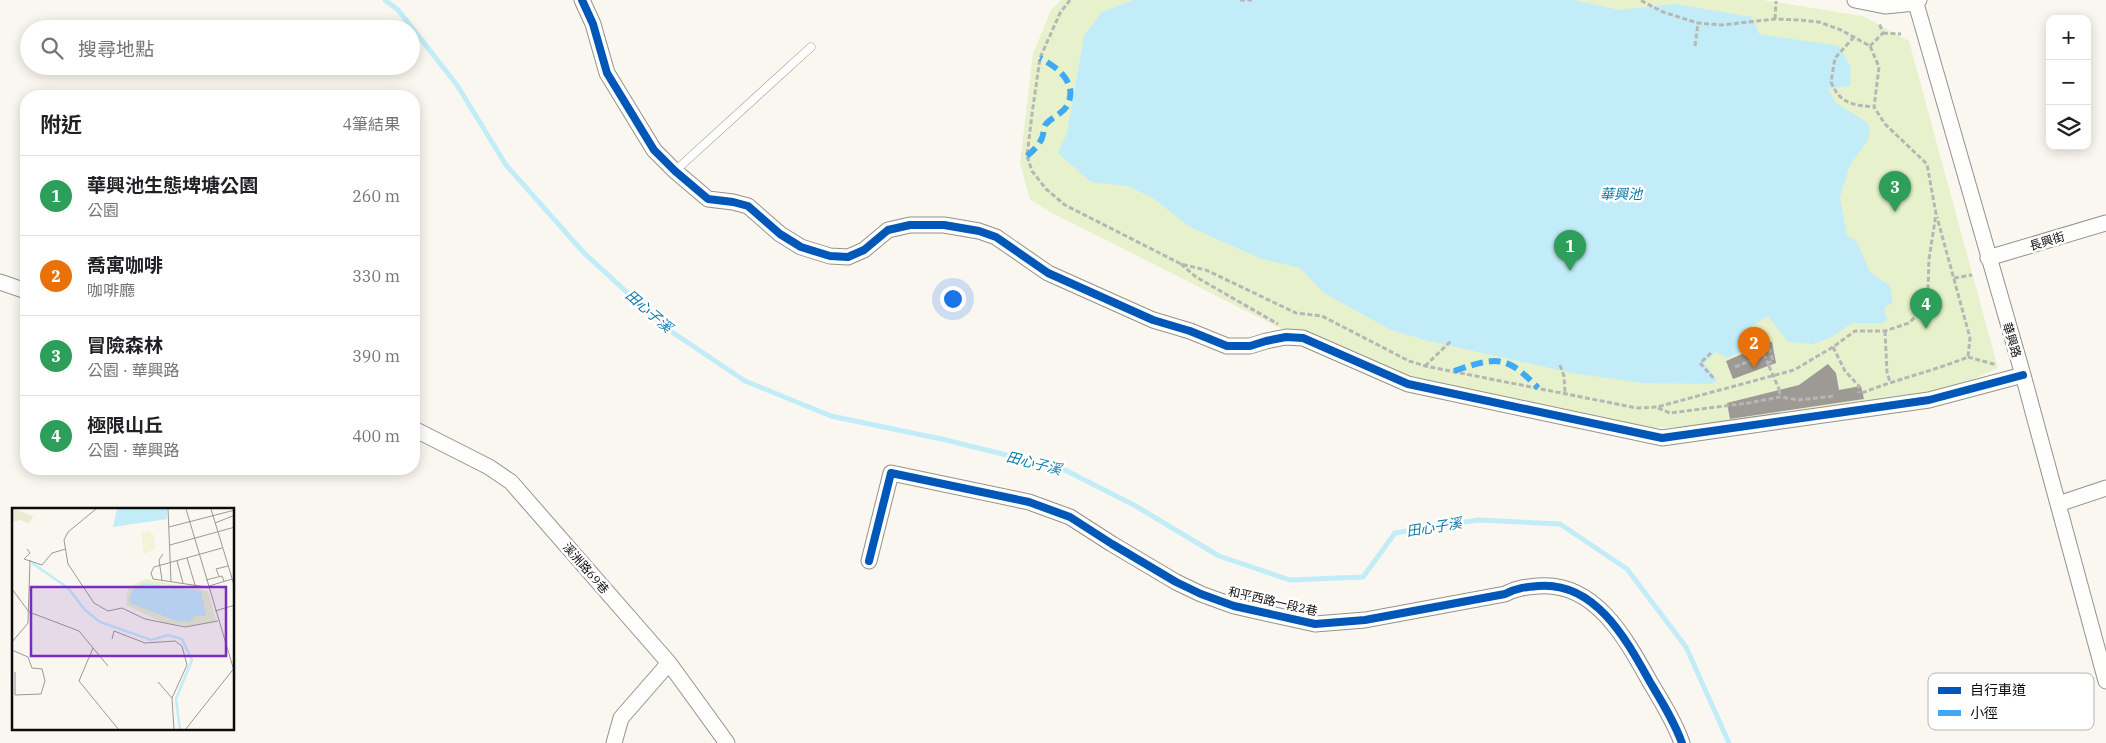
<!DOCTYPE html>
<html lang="zh-TW">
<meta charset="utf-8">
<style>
:root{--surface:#fff;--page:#f2f2f2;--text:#202124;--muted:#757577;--line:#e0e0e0;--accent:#2563eb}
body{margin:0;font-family:"IBM Plex Serif","Noto Sans TC",serif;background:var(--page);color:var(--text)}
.controls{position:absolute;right:15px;top:15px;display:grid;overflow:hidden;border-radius:10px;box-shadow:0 2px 12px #0003}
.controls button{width:45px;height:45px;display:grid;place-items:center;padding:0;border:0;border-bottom:1px solid var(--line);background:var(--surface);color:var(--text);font:25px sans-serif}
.you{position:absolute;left:952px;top:298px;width:18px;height:18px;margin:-12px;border:4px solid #fff;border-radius:50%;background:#1a73e8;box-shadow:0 0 0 8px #1a73e833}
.badge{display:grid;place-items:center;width:32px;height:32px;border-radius:50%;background:var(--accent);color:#fff;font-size:16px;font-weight:700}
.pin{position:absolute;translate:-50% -41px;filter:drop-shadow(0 1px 2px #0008)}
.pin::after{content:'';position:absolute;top:26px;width:18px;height:15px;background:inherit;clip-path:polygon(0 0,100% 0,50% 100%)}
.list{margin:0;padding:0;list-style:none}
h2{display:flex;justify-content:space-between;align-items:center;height:65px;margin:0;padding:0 20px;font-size:21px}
h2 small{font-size:16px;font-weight:400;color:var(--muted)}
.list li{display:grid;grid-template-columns:32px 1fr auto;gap:15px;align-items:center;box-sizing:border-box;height:80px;padding:0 20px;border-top:1px solid var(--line)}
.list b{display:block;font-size:19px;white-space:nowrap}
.list p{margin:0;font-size:16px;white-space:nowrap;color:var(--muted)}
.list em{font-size:16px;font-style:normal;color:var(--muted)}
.icon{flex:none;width:28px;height:28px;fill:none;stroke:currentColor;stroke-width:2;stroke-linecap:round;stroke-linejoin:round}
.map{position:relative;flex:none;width:2106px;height:743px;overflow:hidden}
.search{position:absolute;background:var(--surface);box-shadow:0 2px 12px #0003;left:20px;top:20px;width:400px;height:55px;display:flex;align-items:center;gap:12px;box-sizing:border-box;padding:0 18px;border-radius:28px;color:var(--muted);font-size:19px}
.panel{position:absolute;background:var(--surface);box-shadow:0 2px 12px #0003;left:20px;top:90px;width:400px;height:385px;border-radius:20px}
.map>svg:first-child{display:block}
</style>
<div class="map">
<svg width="2106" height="743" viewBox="0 0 2106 743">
<rect width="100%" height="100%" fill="#faf7f0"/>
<path fill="#e7f2cd" d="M1061,0H1763L1863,16L1909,41L1998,368L1971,380L1918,395L1688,427L1641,428L1414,382L1314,335L1282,329L1054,214L1030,200L1020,163L1033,54L1051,10Z"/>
<path fill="#c2ecf8" d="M1134,0H1573L1619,10L1675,4L1752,17L1759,34L1839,46L1851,67L1850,86L1828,89L1836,103L1867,122L1870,130L1868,140L1850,165L1840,197L1847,235L1857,242L1870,272L1890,286L1893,302L1884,309L1887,319L1884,323H1852L1832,337L1813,344L1788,342L1768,316L1752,326L1755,346L1727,358L1716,352L1704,363L1717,380L1712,384L1643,383L1572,373L1429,341L1391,330L1324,293L1300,268L1259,258L1190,227L1151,197L1128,186L1091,182L1058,153L1067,133L1084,36L1102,12Z"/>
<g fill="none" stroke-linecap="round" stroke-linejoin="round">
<path stroke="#c2ecf8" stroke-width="5" d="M385,0L398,10L457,85L506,165L584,253L666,328L745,381L831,416L946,440L1063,469L1134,505L1219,556L1290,580L1363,577L1395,533L1478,520L1560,524L1627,569L1686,647L1729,743"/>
</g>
<path fill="#9d9a96" d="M1756,340L1772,342L1776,363L1733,379L1726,361L1758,347Z
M1828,364L1836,373L1839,390L1861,386L1864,399L1730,419L1727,403L1799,385Z"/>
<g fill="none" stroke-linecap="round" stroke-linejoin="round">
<g stroke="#93928f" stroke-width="9">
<path id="lane" d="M675,171L811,47"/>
</g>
<g stroke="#93928f" stroke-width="17">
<path id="street" d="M582,0L593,24L607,73L654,150L675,171L708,199L733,202L748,206L780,234L801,247L830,256L848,257L864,250L888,230L910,225H944L979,231L996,237L1048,273L1153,320L1190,331L1227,346H1250L1266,341L1286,337L1303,338L1408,384L1662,438L1929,400L2023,375
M1855,0L1885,6L1915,3L1919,0
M1915,0L2023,375L2106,681
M1988,258L2106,223
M0,282L26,291
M414,429L489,467L511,482L669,663L727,743
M2058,504L2106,488
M869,561L891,473L1029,502L1070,517L1112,544L1176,582L1201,594L1234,606L1315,624L1365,620L1505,594C1516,588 1526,587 1538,586C1595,581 1626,639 1650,682C1662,702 1674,721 1682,743
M614,743L621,718L669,663"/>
</g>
<path stroke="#b7b6b5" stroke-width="3" stroke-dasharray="5 2.5" stroke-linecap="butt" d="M1070,0L1060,13L1040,58L1032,114L1027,156L1032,171L1046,189L1065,205L1181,264L1206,270L1296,313L1322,316L1409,361L1425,366L1637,408L1657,407L1794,370L1833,347L1855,331H1885L1909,323L1920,312L1928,289L1929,259L1936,214L1927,164L1885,124L1874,107L1879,67L1870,46L1841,30L1819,22L1800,20L1775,19L1722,25L1698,23L1663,12L1640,0
M1240,0H1252
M1775,19L1776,1
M1883,33L1901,34
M1854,37L1835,58L1831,82C1840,104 1853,105 1874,107
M1695,46L1698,23
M1870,46L1883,33L1879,23
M1181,264L1196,277L1278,324
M1954,278L1972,275
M1885,331L1887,372L1890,382
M1833,347L1845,371L1859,386V393
M1711,353L1700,363L1715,380
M1968,357L1997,365
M1767,363L1773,361L1769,347
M1560,365L1564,376L1565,393
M1425,366L1451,341
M1735,367L1764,355L1769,366
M1779,389L1780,397
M1862,393C1897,379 1933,371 1968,357L1970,338L1937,217
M1658,408L1670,413L1748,403L1780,397L1799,400L1834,396"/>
<use href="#lane" stroke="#fefefd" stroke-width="8"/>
<use href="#street" stroke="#fefefd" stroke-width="15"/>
<path stroke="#b7b6b5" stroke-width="3" stroke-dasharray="5 2.5" stroke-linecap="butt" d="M1769,366L1779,389"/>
<path stroke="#3fa9f5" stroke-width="6" stroke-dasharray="12 6" stroke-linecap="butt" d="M1027,156C1033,151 1039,145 1042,138C1044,134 1043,127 1046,124C1052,117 1062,114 1067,106C1079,83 1057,67 1040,58
M1454,371C1496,357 1506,354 1538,388"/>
<g stroke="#fff" stroke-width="11">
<path id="cycleway" d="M582,0L593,24L607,73L654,150L675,171L708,199L733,202L748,206L780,234L801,247L830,256L848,257L864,250L888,230L910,225H944L979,231L996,237L1048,273L1153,320L1190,331L1227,346H1250L1266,341L1286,337L1303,338L1408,384L1662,438L1929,400L2023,375
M869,561L891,473L1029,502L1070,517L1112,544L1176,582L1201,594L1234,606L1315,624L1365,620L1505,594C1516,588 1526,587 1538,586C1595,581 1626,639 1650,682C1662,702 1674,721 1682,743"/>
</g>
<use href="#cycleway" stroke="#0057b8" stroke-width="8"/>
</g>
<g text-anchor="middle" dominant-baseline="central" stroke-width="5" stroke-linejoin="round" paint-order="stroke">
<g font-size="12" fill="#0c0c0c" stroke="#fff">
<text transform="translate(2047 241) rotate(-17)">長興街</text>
<text transform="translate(2012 340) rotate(73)">華興路</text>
<text transform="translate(586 568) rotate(49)">溪洲路69巷</text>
<text transform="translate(1273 601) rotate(13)">和平西路一段2巷</text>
</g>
<g font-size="14" font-style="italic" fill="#0a78a9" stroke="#fff">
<text x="1621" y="194">華興池</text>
<text transform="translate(649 311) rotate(41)">田心子溪</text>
<text transform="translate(1034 463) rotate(14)">田心子溪</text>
<text transform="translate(1434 527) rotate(-9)">田心子溪</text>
</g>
</g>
<g transform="translate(12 508)">
<rect width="222" height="222" fill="#faf7f0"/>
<path d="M133,71L196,83L204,113L175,118L150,114L114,97L116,80Z" fill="#e7f2cd"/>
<path d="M0,1H3L25,10L21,9L16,16L9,12L0,14Z" fill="#e9ecd2"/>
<path d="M137,23L142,27L143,41L132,46L129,24Z" fill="#f1f5d8"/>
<path d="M105,1H155V11L101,19ZM132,75L189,83L194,108H183L178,114L165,113L120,96L117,93L120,82Z" fill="#c2ecf8"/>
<path fill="none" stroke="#c2ecf8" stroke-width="2.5" d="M20,55L56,80L73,102L88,114L139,132L156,127L170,131L180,152L164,191L168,222"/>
<path fill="none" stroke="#9b9995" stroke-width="1" d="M84,1L56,24L52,32L56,56L82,95L96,103L110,100L133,111L173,119L206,113M156,1L159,74M174,1L223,166M199,1L223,80M203,15L223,7M157,19L223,2M158,37L223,19M15,41L18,45L12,51L30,57L40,45L54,41M175,50L183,77M165,53L171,75M139,65L141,71L194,79L220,71M139,65L142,59L210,40M207,68L204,61L216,58M150,72L147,52L151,46M194,72L210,68L212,73M0,81L17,104L67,123L96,158M203,103L223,97M100,131L102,123L133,135L163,133L170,138L175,157L160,190L162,222M0,134L16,115L18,52M81,140L67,173L107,222M0,142L16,149L20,160L30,161L33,173L29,186L3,187V164M146,174L160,190M173,222L223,159"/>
<path fill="#7b2cbf" fill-opacity="0.15" stroke="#7b2cbf" stroke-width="2.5" d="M19,79H214V148H19Z"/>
<rect width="222" height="222" fill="none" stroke="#0c0c0c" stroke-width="2.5"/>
</g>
<rect x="1928" y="673" width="166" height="57" rx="8" fill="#fff" stroke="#b6b6b6" stroke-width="1"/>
<rect x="1938" y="687" width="23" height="7" fill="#0057b8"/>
<rect x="1938" y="710" width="23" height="6" fill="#3fa9f5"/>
<g font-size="14" fill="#0c0c0c">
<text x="1970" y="695">自行車道</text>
<text x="1970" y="718">小徑</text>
</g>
</svg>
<div class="controls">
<button>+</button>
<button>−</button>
<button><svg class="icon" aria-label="layers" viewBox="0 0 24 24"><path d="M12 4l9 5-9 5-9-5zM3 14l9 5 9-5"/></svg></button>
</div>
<div class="you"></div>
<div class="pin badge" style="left:1570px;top:271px;background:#2e9e5b">1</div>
<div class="pin badge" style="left:1754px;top:368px;background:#e8710a">2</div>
<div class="pin badge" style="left:1895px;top:212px;background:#2e9e5b">3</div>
<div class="pin badge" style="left:1926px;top:329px;background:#2e9e5b">4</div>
<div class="search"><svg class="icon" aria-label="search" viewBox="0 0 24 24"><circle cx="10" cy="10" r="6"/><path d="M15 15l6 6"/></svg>搜尋地點</div>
<section class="panel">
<h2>附近<small>4筆結果</small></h2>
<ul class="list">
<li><span class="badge" style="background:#2e9e5b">1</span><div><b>華興池生態埤塘公園</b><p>公園</p></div><em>260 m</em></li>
<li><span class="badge" style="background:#e8710a">2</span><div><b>喬寓咖啡</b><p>咖啡廳</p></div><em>330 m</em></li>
<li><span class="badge" style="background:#2e9e5b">3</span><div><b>冒險森林</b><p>公園 · 華興路</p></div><em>390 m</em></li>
<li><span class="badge" style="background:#2e9e5b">4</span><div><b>極限山丘</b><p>公園 · 華興路</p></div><em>400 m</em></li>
</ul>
</section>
</div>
